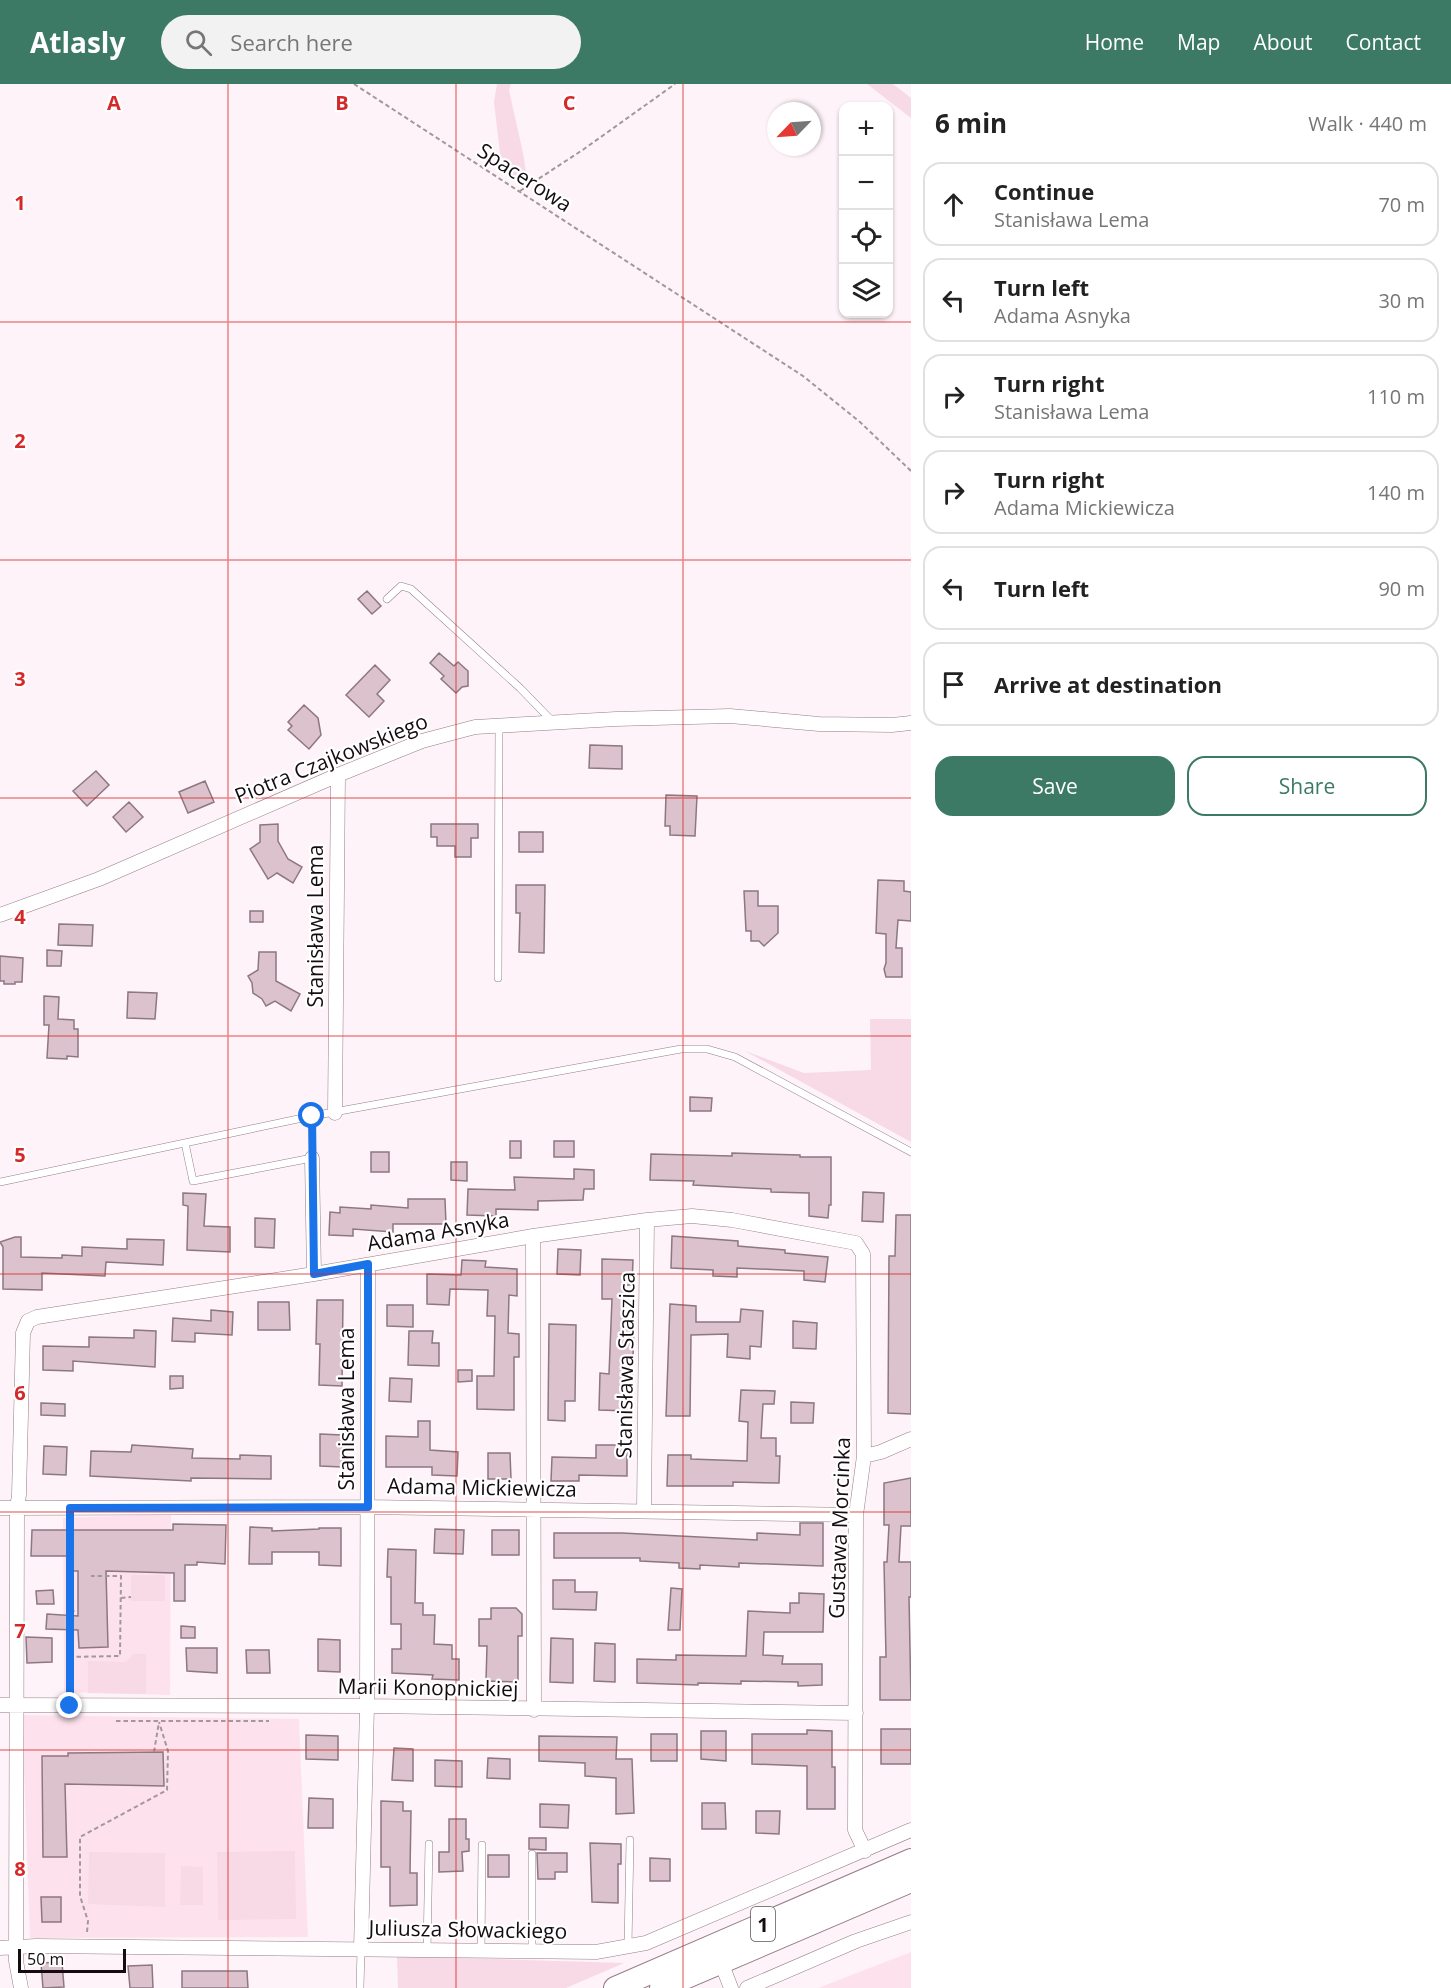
<!DOCTYPE html>
<meta charset="utf-8">
<style>
:root{--surface:#fff;--page:#f2f2f2;--text:#222;--muted:#767676;--line:#e0e0e0;--accent:#3c7a66}
body{margin:0;font-family:"Open Sans",sans-serif;background:var(--page);color:var(--text)}
.controls{position:absolute;right:18px;top:18px;display:grid;overflow:hidden;border-radius:12px;box-shadow:0 2px 4px #0004}
.controls button{width:54px;height:54px;display:grid;place-items:center;padding:0;border:0;border-bottom:2px solid var(--line);background:var(--surface);color:var(--text);font:30px sans-serif}
.compass{position:absolute;left:767px;top:18px;width:54px;height:54px;border-radius:50%;background:var(--surface);box-shadow:0 2px 4px #0004;rotate:245deg}
.scale{position:absolute;left:18px;bottom:15px;width:108px;box-sizing:border-box;padding-left:6px;border:3px solid #140c10;border-top:0;font-size:16px;line-height:21px;white-space:nowrap;color:#140c10;-webkit-text-stroke:4px #fff;paint-order:stroke}
.stop{position:absolute;width:18px;height:18px;margin:-14px;border:4px solid #1a73e8;border-radius:50%;background:#fff}
.stop.end{background:#1a73e8;border-color:#fff;box-shadow:0 2px 6px #0008}
.list{margin:0;padding:0;list-style:none}
h2{display:flex;justify-content:space-between;align-items:center;height:78px;margin:0;padding:0 24px;font-size:26px}
h2 small{font-size:20px;font-weight:400;color:var(--muted)}
.list li{display:grid;grid-template-columns:39px 1fr auto;gap:18px;align-items:center;box-sizing:border-box;height:84px;margin:0 12px 12px;padding:0 12px;border:2px solid var(--line);border-radius:18px}
.list b{display:block;font-size:22px;white-space:nowrap}
.list p{margin:0;font-size:20px;white-space:nowrap;color:var(--muted)}
.list em{font-size:20px;font-style:normal;color:var(--muted)}
.actions{display:flex;gap:12px;padding:18px 24px}
.actions a{flex:1;padding:14px 0;border:2px solid var(--accent);border-radius:18px;text-align:center;font-size:21px;color:var(--accent)}
.actions .main{background:var(--accent);color:#fff}
.icon{flex:none;width:33px;height:33px;fill:none;stroke:currentColor;stroke-width:2;stroke-linecap:round;stroke-linejoin:round}
.map{position:relative;flex:none;width:911px;height:1904px;overflow:hidden}
header{display:flex;align-items:center;gap:36px;box-sizing:border-box;height:84px;padding:0 30px;background:var(--accent);color:#fff}
header strong{font-size:28px}
nav{display:flex;gap:33px;margin-inline-start:auto;font-size:21px}
.search{width:420px;height:54px;background:var(--page);display:flex;align-items:center;gap:15px;box-sizing:border-box;padding:0 21px;border-radius:33px;color:var(--muted);font-size:22px}
main{display:flex}
aside{flex:1;background:var(--surface)}
.map>svg:first-child{display:block}
</style>
<header>
<strong>Atlasly</strong>
<div class="search"><svg class="icon" aria-label="search" viewBox="0 0 24 24"><circle cx="10" cy="10" r="6"/><path d="M15 15l6 6"/></svg>Search here</div>
<nav><a>Home</a><a>Map</a><a>About</a><a>Contact</a></nav>
</header>
<main>
<div class="map">
<svg width="911" height="1904" viewBox="0 0 911 1904">
<rect width="100%" height="100%" fill="#fef3f8"/>
<path fill="#fde2ed" d="M171,1430L170,1611L64,1608L63,1434Z
M22,1631L299,1635L308,1853L30,1854Z
M911,1868V1904H818Z"/>
<path fill="#f8d9e6" d="M497,0H511L509,6L523,69L527,94L518,95L508,90L501,78L494,18Z
M867,0H893L911,14V34Z
M870,935H911V1058L745,967L804,989L871,986Z
M131,1491H165V1517H131Z
M133,1570H146V1610L88,1609V1577L126,1578Z
M295,1767L296,1835L218,1836L217,1768Z
M89,1768L165,1769V1823L88,1820Z
M181,1782L203,1783V1821H180Z
M397,1872L624,1879L566,1904H398Z"/>
<path fill="#dbc2cc" stroke="#8d7781" stroke-width="1.5" d="M367,507L381,522L372,530L358,515Z
M439,569L454,582L458,578L468,587V602L462,603L456,609L441,595L444,592L430,579Z
M375,581L390,596L377,610L384,617L369,633L346,611Z
M304,621L318,634L321,651L309,665L288,646L292,642L288,638Z
M590,661L622,662V685L589,684Z
M96,687L109,701L87,722L73,707Z
M205,697L214,718L188,729L179,708Z
M666,711L697,712L695,752L670,751V742H665Z
M129,718L143,733L126,748L113,733Z
M278,740V757L288,775L302,783L293,799L277,789L268,795L250,765L260,758V741Z
M431,740H478V754H471V773H455V762H437V753H431Z
M519,748H543V768H519Z
M878,796L904,797V807L911,808V837L898,836L896,864H902V893H886L884,885L886,879V850L876,849Z
M516,801H545L544,869L519,868L520,829H516Z
M744,807H758V822H778V849L764,862L759,857H751V847H746Z
M250,827H263V838H250Z
M59,840L93,841L92,862L58,861Z
M47,866L62,867L61,882H47Z
M259,868H276V897L300,910L291,927L275,917L266,922L262,915L253,909L252,899L248,892L258,886Z
M0,872L23,874L22,898H15V900H4V897H0Z
M128,908L157,909L155,935L127,934Z
M44,912L59,913L58,935L74,936V945H78V973L67,972V975L47,974L49,941H44Z
M690,1013L712,1014L711,1027H690Z
M510,1057H521V1074H510Z
M554,1057H574V1073H554Z
M371,1068H389V1088H371Z
M732,1069L800,1071V1073H831V1121H829L828,1134L809,1132V1109L771,1108V1105L693,1101L694,1097L650,1096L651,1070L732,1072Z
M451,1078H467V1097L451,1096Z
M574,1085L594,1086V1105H584L583,1116L538,1117V1126L496,1125V1132L467,1131L468,1105L515,1106L514,1093L574,1095Z
M863,1108L884,1109L883,1138L862,1137Z
M183,1109L206,1110L204,1142L230,1143V1168L187,1166L188,1122L183,1121Z
M408,1115H445L446,1140H393V1148L353,1145V1152L329,1151L330,1128L340,1129V1123L371,1125V1121L408,1124Z
M896,1131H911V1330L888,1329L889,1172H895Z
M255,1134L275,1135L274,1164L255,1163Z
M672,1152L738,1157V1162L785,1166V1169L828,1173L825,1198L804,1196V1187L737,1184V1193L713,1192V1186L671,1184Z
M15,1153H21V1173L62,1174V1171L82,1172V1163L127,1165V1155L164,1156L163,1181L106,1178L105,1192L42,1189V1206L3,1205V1163L0,1158Z
M558,1165L581,1166L580,1191L557,1190Z
M602,1175L633,1176L632,1201H624L623,1235H634L633,1273H629L628,1327L599,1326L600,1289L609,1290L612,1215H602Z
M462,1176L486,1177L485,1183L517,1185V1212L509,1211L508,1249L519,1250V1273H514V1326L477,1325V1292H494L495,1232H487L488,1206L450,1205L449,1221L427,1220V1190L461,1191Z
M317,1216H343L342,1302L319,1301L320,1260H316Z
M258,1218H289L290,1246H258Z
M670,1220L696,1222V1238H740L741,1225L763,1227L761,1263L750,1262V1275L727,1273L728,1250L691,1251L690,1332H666Z
M387,1221H413V1243L387,1242Z
M211,1226L233,1228L232,1251L195,1249V1258L172,1257L173,1234L211,1237Z
M793,1237L817,1239L816,1265L793,1264Z
M549,1240L576,1241L575,1317H565V1337L548,1336Z
M134,1246L156,1247L155,1283L73,1277V1287L43,1286V1262L89,1263V1253L134,1254Z
M409,1247H433L432,1259H439V1282L408,1281Z
M458,1286H472V1297L458,1298Z
M170,1292H183V1304L170,1305Z
M390,1294L412,1295L411,1318L389,1317Z
M741,1306L775,1307L774,1320H763L761,1354H776V1372H780L779,1399L733,1398V1402H667L668,1371H691V1375L747,1377L748,1338L739,1337Z
M791,1318L814,1319L813,1339H791Z
M41,1319L65,1320V1332L41,1331Z
M418,1337H430V1366L458,1368L457,1392L432,1391V1383H386V1352L418,1353Z
M320,1350L342,1351V1383L320,1382Z
M132,1361L193,1365L192,1374L240,1375V1371L271,1372V1395L191,1394V1397L90,1392L91,1367L131,1368Z
M596,1361H627V1392L579,1391V1397H551L552,1373L596,1374Z
M44,1362L67,1363L66,1391L43,1390Z
M488,1369H510L511,1395H488Z
M911,1394V1442H901L899,1478H911V1513H909L911,1616H880V1573H886L884,1478H887L889,1441H884V1399Z
M800,1439H823V1482L739,1479V1483L700,1481V1485L679,1484V1479L640,1477V1474H554V1449H622L757,1456V1449L800,1451Z
M173,1440L226,1441L225,1480L197,1478V1481H185V1517H174V1489L106,1487L108,1563L79,1564L78,1546L46,1545L47,1530L78,1532V1487H71V1472H31L32,1446H173Z
M250,1443L272,1444V1447L319,1445V1444H341V1482L319,1481V1468H272V1480H249Z
M435,1445L464,1446L463,1470L434,1469Z
M492,1446H519V1471H492Z
M388,1465L416,1466L415,1519H423V1531H435L434,1560L452,1561V1575H459V1596L432,1595L433,1591L392,1589V1565H401V1540H391V1493H387Z
M553,1496H575V1508H597L596,1526L553,1525Z
M671,1504L682,1505L680,1546H668Z
M53,1506L54,1520H37L36,1507Z
M799,1509L824,1510L823,1548H764L763,1571L783,1572L782,1580H822V1601L798,1602V1598L741,1597V1600L698,1599V1601L637,1599V1575L676,1576V1571L746,1572L748,1527L790,1529V1519H799Z
M491,1524H516L522,1530V1552H518V1598L486,1597L487,1562H479V1535H491Z
M181,1542L195,1543V1554H181Z
M26,1553L52,1554V1578L27,1579Z
M551,1554L573,1555V1599L550,1598Z
M318,1555L340,1556V1588L318,1587Z
M595,1559L615,1560V1598L594,1597Z
M186,1564H217V1589L187,1587Z
M246,1566H269L270,1589H247Z
M881,1645H911V1680H881Z
M807,1646L832,1647V1683H835V1725H807V1682L752,1680V1650H807Z
M701,1647H726V1677L701,1675Z
M651,1650H677V1677H651Z
M306,1651L338,1652V1676L306,1675Z
M539,1652L617,1653L616,1675H632L634,1729L616,1730V1694L585,1692V1679L539,1677Z
M394,1664L413,1665V1697L392,1696Z
M163,1668L164,1702L65,1700L67,1773H43L42,1672H68V1669Z
M488,1674L510,1675V1695L487,1694Z
M435,1676L462,1677V1703L435,1702Z
M309,1714L333,1715V1744H308Z
M381,1717L403,1718V1727H411L410,1789H417V1821L390,1822V1783H381Z
M702,1719H725L726,1745H702Z
M540,1720L569,1721L568,1744L540,1743Z
M756,1727H780L779,1750L756,1749Z
M449,1735H466V1755H469V1767L462,1768L463,1787L439,1788V1768H449Z
M529,1754H546V1766L529,1765Z
M590,1759L621,1760V1780H618V1819L592,1818Z
M537,1769H567V1788H555V1795H538Z
M488,1771H509V1793H488Z
M650,1774L670,1775V1797H650Z
M41,1813H61V1838H42Z
M62,1878L64,1903L43,1904L41,1879Z
M152,1881L153,1904H130L128,1882Z
M182,1887H247L248,1904H182Z"/>
<g fill="none" stroke-linecap="round" stroke-linejoin="round">
<g stroke="#947d87" stroke-width="8">
<path id="service" d="M387,515L401,502L411,505L520,604L554,639
M498,894L499,641
M185,1059L193,1097L312,1074
M0,1098L312,1032L681,965H707L735,973L911,1068
M628,1862L630,1756
M427,1866L429,1760
M481,1867L482,1761
M532,1867V1770
M360,1904L361,1865"/>
</g>
<g stroke="#947d87" stroke-width="15">
<path id="minor" d="M0,831L99,795L338,691L422,657L475,643L616,635L730,632L819,640L892,641L911,639
M335,1029L338,691
M312,1074L314,1190
M533,1152L534,1626
M864,1372L881,1368L911,1355
M0,1424L367,1423L856,1431
M644,1426L647,1136
M0,1621L367,1622L856,1629
M0,1864L36,1862L596,1868L646,1859L911,1746
M361,1865L367,1622L368,1181
M721,1878L731,1904
M21,1904L16,1877L17,1424L19,1411L23,1249L28,1237L37,1233L314,1190L533,1152L647,1136L692,1132L732,1136L856,1159L863,1170L864,1372L856,1431L855,1746L865,1767
M747,1904L856,1857L911,1838"/>
</g>
<g stroke="#947d87" stroke-width="24">
<path id="primary" d="M615,1904L911,1776
M661,1904L911,1797"/>
</g>
<path stroke="#a2989c" stroke-width="2" stroke-dasharray="4.5 3" stroke-linecap="butt" d="M354,0L803,292L860,338L911,387
M520,107L584,65L675,0
M312,1044V1059
M121,1514L131,1513
M70,1527H78
M69,1573L120,1572L121,1492H91
M70,1607V1439
M116,1637H269
M154,1668L159,1638
M87,1848L88,1837L80,1812V1753L167,1706L168,1667L159,1638"/>
<use href="#service" stroke="#fff" stroke-width="7"/>
<use href="#minor" stroke="#fff" stroke-width="14"/>
<use href="#primary" stroke="#fff" stroke-width="22"/>
</g>
<g fill="none" stroke-linecap="round" stroke-linejoin="round">
<path stroke="#1a73e8" stroke-width="8" d="M70,1622V1424L368,1423V1180L314,1190L312,1032"/>
</g>
<path fill="none" stroke="#d62828" stroke-width="1.5" stroke-opacity="0.55" d="M228,0V1904M456,0V1904M683,0V1904M0,238H911M0,476H911M0,714H911M0,952H911M0,1190H911M0,1428H911M0,1666H911"/>
<g text-anchor="middle" dominant-baseline="central" stroke-width="4.5" stroke-linejoin="round" paint-order="stroke">
<rect fill="#fff" stroke="#5a5558" stroke-width="1.5" x="751" y="1823" width="24" height="34" rx="4.5"/>
<g font-size="20" font-weight="bold" fill="#140c10">
<text x="763" y="1840">1</text>
</g>
<g font-size="21" fill="#140c10" stroke="#fff">
<text transform="translate(525 93) rotate(33)">Spacerowa</text>
<text transform="translate(331 674) rotate(-22)">Piotra Czajkowskiego</text>
<text transform="translate(315 842) rotate(-90)">Stanisława Lema</text>
<text transform="translate(438 1147) rotate(-10)">Adama Asnyka</text>
<text transform="translate(625 1281) rotate(-89)">Stanisława Staszica</text>
<text transform="translate(346 1325) rotate(-90)">Stanisława Lema</text>
<text transform="translate(482 1403) rotate(1)">Adama Mickiewicza</text>
<text transform="translate(839 1444) rotate(-88)">Gustawa Morcinka</text>
<text transform="translate(428 1603) rotate(1)">Marii Konopnickiej</text>
<text transform="translate(468 1845) rotate(1)">Juliusza Słowackiego</text>
</g>
</g>
<g font-size="20" text-anchor="middle" font-weight="bold" fill="#d62828" stroke="#fff" stroke-width="4.5" stroke-linejoin="round" paint-order="stroke">
<text x="114" y="26">A</text>
<text x="342" y="26">B</text>
<text x="569" y="26">C</text>
<text x="20" y="126">1</text>
<text x="20" y="364">2</text>
<text x="20" y="602">3</text>
<text x="20" y="840">4</text>
<text x="20" y="1078">5</text>
<text x="20" y="1316">6</text>
<text x="20" y="1554">7</text>
<text x="20" y="1792">8</text>
</g>
</svg>
<div class="controls">
<button>+</button>
<button>−</button>
<button><svg class="icon" aria-label="locate" viewBox="0 0 24 24"><circle cx="12" cy="12" r="6"/><path d="M12 2v4M12 18v4M2 12h4M18 12h4"/></svg></button>
<button><svg class="icon" aria-label="layers" viewBox="0 0 24 24"><path d="M12 4l9 5-9 5-9-5zM3 14l9 5 9-5"/></svg></button>
</div>
<svg class="compass" viewBox="-18 -18 36 36"><path d="M0-13l5 13h-10z" fill="#e53935"/><path d="M0 13l5-13h-10z" fill="#767676"/></svg>
<div class="scale">50 m</div>
<div class="stop" style="left:312px;top:1032px"></div>
<div class="stop end" style="left:70px;top:1622px"></div>
</div>
<aside>
<h2>6 min<small>Walk · 440 m</small></h2>
<ul class="list">
<li><svg class="icon" aria-label="ahead" viewBox="0 0 24 24"><path d="M12 20V5M6 11l6-6 6 6"/></svg><div><b>Continue</b><p>Stanisława Lema</p></div><em>70 m</em></li>
<li><svg class="icon" aria-label="left" viewBox="0 0 24 24"><path d="M17 20v-9H6M10 6l-5 5 5 5"/></svg><div><b>Turn left</b><p>Adama Asnyka</p></div><em>30 m</em></li>
<li><svg class="icon" aria-label="right" viewBox="0 0 24 24"><path d="M7 20v-9h11M14 6l5 5-5 5"/></svg><div><b>Turn right</b><p>Stanisława Lema</p></div><em>110 m</em></li>
<li><svg class="icon" aria-label="right" viewBox="0 0 24 24"><path d="M7 20v-9h11M14 6l5 5-5 5"/></svg><div><b>Turn right</b><p>Adama Mickiewicza</p></div><em>140 m</em></li>
<li><svg class="icon" aria-label="left" viewBox="0 0 24 24"><path d="M17 20v-9H6M10 6l-5 5 5 5"/></svg><div><b>Turn left</b></div><em>90 m</em></li>
<li><svg class="icon" aria-label="arrive" viewBox="0 0 24 24"><path d="M6 21V4h12l-3 4 3 4H6"/></svg><div><b>Arrive at destination</b></div></li>
</ul>
<div class="actions"><a class="main">Save</a><a>Share</a></div>
</aside>
</main>
